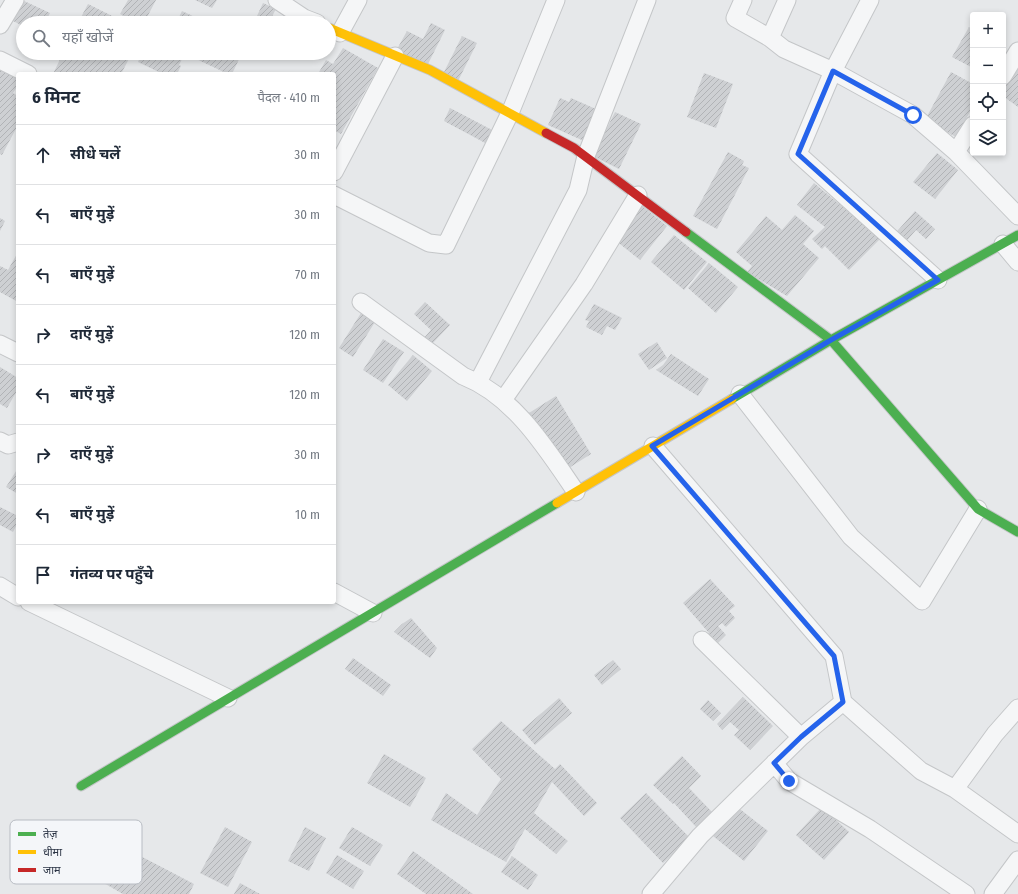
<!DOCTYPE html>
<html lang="hi">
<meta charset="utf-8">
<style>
:root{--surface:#fff;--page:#f6f6f7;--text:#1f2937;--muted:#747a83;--line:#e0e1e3}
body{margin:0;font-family:"Fira Sans Condensed","Noto Sans Devanagari",sans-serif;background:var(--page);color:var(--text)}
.controls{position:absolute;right:12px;top:12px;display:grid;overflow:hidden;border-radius:4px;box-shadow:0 2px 6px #0003}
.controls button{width:36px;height:36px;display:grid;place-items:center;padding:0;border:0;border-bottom:1px solid var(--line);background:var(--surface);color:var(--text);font:20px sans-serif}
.stop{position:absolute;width:12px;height:12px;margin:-9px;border:3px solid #2563eb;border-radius:50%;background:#fff}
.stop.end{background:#2563eb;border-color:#fff;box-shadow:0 1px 4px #0008}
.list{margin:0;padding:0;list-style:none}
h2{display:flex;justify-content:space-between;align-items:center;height:52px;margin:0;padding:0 16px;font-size:17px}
h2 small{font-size:13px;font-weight:400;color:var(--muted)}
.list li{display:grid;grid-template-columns:26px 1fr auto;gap:12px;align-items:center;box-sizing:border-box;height:60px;padding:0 16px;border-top:1px solid var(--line)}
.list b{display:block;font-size:15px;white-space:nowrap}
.list em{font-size:13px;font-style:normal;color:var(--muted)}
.icon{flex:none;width:22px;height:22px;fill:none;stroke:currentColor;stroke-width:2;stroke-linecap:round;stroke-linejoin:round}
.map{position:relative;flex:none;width:1018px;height:894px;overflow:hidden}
.search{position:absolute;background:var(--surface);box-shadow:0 2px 6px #0003;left:16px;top:16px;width:320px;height:44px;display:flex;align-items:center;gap:10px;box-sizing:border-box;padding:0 14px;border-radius:22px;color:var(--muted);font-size:15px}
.panel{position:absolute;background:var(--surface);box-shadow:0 2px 6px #0003;left:16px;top:72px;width:320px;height:532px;border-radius:4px}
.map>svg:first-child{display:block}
</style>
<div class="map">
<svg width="1018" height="894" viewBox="0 0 1018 894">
<defs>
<pattern id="building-hatch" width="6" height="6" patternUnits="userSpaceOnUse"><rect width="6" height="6" fill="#ced0d3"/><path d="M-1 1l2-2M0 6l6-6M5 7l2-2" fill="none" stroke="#b1b3b6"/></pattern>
</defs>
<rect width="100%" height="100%" fill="#e6e8ea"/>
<path fill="url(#building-hatch)" d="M22,0L50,13L45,23H23V26L11,20Z
M128,0H156L144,23H137L120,14Z
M195,0H217L212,8Z
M263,3L276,9L269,22L257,16Z
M88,4L126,23H78Z
M182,11L197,18L195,23H176Z
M431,23L445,30L427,66L396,51L407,31L423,39Z
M969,27L973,29V68L952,57Z
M462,36L477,43L458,81L443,74Z
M343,48L378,68L341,134L334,130V74H318L326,60L333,64Z
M63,53H132L121,74H53Z
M142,53H180L184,55L179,65L181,66L178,72L182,74H163L138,62Z
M191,53L225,54L242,53L232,74H228L190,56Z
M0,69L18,79V85L13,93L18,96V125L2,155L0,154Z
M1018,69V107L1003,96V90Z
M951,72L973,84V106L956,137L925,120Z
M704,73L733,84L716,128L687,117Z
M560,98L569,102L571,98L598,110L584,141L548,125Z
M450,108L494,131L487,144L444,121Z
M615,112L641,124L619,169L593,156Z
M728,152L744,161L742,165L749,168L717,229L693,216Z
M937,153L958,170L935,199L913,182Z
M814,183L862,223L866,219L883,236L849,270L825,246L822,249L812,239L825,227L797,205Z
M642,206L667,226L640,260L615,240Z
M915,211L935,229L926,239L916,230L903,245L893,236Z
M795,215L814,231L803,244L819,258L787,296L747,272L752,266L736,252L766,216L782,230Z
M0,218L5,221L0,231Z
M674,235L707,262L684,290L651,262Z
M18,252V302L0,292V266L8,270Z
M709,263L738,287L716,313L688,288Z
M425,302L450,325L431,345L423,339L431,330L414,314Z
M594,304L622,318L615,330L607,326L602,335L586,327L589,321L585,320Z
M361,313L375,322L353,357L339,348Z
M383,339L404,352L383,383L363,370Z
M657,342L667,358L649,370L638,354Z
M671,354L709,379L698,396L656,370L663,365Z
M413,355L432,371L407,401L388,385Z
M0,367L18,378V389L7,408L0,404Z
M556,396L591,454L564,471L529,413Z
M18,468V494L6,487Z
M0,507L18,516V522L13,532L0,525Z
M710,579L735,606L729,611L735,618L726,627L722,623L718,626L726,635L715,646L706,636L709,633L683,603Z
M411,618L437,648L430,658L394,632L402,624Z
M353,658L391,685L383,696L345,669Z
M613,660L621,669L602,685L594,675Z
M743,697L773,726L750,750L734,735L739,730L730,722L722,730L717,724Z
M559,698L572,713L535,745L522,730Z
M708,700L721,713L713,721L700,709Z
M501,721L555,769L560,764L597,803L584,816L552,782L534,813L568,841L556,854L525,829L506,862L431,820L446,793L477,815L501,779L472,749Z
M384,754L426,778L410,807L367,783Z
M682,756L701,776L689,788L713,813L697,828L674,803L673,804L653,785Z
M646,793L690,838L663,863L620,818Z
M736,806L768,831L744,861L713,836Z
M822,807L849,832L824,860L796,835Z
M225,827L252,842L228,887L200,873Z
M305,827L326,838L309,871L288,861Z
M352,827L383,845L370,866L339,848Z
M104,837L194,884L189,894H123L88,874L72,861Z
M413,851L473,894H426L397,874Z
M337,855L364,871L353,889L326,873Z
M512,856L538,875L528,890L501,872Z
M240,883L260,894H234Z"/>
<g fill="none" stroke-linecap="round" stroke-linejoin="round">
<g stroke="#c4c6c8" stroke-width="19">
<path id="street" d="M277,0L304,18L317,23
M743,0L735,18L770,38L784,49L833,71L913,115L956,152
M870,0L833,71L798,154L938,280
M0,25L15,0
M340,33L358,0
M770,38L787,0
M0,60L28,74
M1003,76L1018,51
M973,125L956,152L1018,216
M334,172L395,56
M334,195L429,243L446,245L510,113L556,0
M1003,244L1018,262
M361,302L463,376C514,396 546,448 576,492
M0,344L18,353
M478,382L578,190L586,156L647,0
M740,394L851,537L922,601L978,509
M503,400L584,284L638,195
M0,441L8,445L18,442
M653,446L834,656L843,702L921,771L955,789L1018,834
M0,586L18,597
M334,592L373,613
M29,602L228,698
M702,640L801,737
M774,763L789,781L870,829L966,894
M955,789L995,734L1018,708
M651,894L700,836L801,737L843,702
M993,894L1018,860"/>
</g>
<g stroke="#c4c6c8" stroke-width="11">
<path id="fast" d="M686,232L831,340L978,509L1018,532
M732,399L831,340L1018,235
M81,786L557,503"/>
</g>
<g stroke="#c4c6c8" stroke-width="11">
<path id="slow" d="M329,28L430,70L546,133
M557,503L732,399"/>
</g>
<g stroke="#c4c6c8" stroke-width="11">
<path id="jam" d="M546,133L574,148L686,232"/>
</g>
<use href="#street" stroke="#f5f6f7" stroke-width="17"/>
<use href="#fast" stroke="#4caf50" stroke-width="9"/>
<use href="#slow" stroke="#ffc107" stroke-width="9"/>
<use href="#jam" stroke="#c62828" stroke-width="9"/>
</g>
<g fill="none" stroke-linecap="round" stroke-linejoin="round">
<path stroke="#2563eb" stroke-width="5" d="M789,781L774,763L801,737L843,702L834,656L652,446L831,340L938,280L798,154L833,71L913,115"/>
</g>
<rect x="10" y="820" width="132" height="64" rx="6" fill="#f4f6f9" stroke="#b8bcc3" stroke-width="1"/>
<rect x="18" y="832" width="18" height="4" fill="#4caf50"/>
<rect x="18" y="850" width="18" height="4" fill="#ffc107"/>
<rect x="18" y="868" width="18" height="4" fill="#c62828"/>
<g font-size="11" fill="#2b3445">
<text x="43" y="838">तेज़</text>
<text x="43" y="856">धीमा</text>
<text x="43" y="874">जाम</text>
</g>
</svg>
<div class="controls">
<button>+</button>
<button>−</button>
<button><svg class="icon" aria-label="locate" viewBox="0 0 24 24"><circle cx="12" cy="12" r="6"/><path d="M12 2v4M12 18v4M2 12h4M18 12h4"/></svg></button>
<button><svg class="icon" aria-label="layers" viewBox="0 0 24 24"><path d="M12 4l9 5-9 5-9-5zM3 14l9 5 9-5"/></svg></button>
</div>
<div class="stop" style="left:913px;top:115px"></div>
<div class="stop end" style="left:789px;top:781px"></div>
<div class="search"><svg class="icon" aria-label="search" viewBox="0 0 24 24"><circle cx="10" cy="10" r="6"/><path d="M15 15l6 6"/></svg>यहाँ खोजें</div>
<section class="panel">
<h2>6 मिनट<small>पैदल · 410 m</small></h2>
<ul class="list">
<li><svg class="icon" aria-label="ahead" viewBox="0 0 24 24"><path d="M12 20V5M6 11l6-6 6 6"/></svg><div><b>सीधे चलें</b></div><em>30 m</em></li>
<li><svg class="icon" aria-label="left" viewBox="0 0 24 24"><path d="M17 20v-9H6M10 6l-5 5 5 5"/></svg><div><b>बाएँ मुड़ें</b></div><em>30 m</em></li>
<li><svg class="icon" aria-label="left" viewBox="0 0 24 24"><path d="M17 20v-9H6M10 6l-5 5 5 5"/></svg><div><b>बाएँ मुड़ें</b></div><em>70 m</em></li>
<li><svg class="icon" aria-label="right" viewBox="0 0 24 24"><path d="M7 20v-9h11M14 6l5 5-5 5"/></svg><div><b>दाएँ मुड़ें</b></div><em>120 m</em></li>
<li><svg class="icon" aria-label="left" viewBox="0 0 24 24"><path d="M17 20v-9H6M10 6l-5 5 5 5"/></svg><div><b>बाएँ मुड़ें</b></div><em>120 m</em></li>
<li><svg class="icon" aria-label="right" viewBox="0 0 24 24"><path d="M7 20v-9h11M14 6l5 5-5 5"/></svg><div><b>दाएँ मुड़ें</b></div><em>30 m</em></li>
<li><svg class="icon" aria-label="left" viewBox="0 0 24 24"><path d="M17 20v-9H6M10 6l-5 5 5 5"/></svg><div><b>बाएँ मुड़ें</b></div><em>10 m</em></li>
<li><svg class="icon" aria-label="arrive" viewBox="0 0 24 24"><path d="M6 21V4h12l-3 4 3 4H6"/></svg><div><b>गंतव्य पर पहुँचे</b></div></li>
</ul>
</section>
</div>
